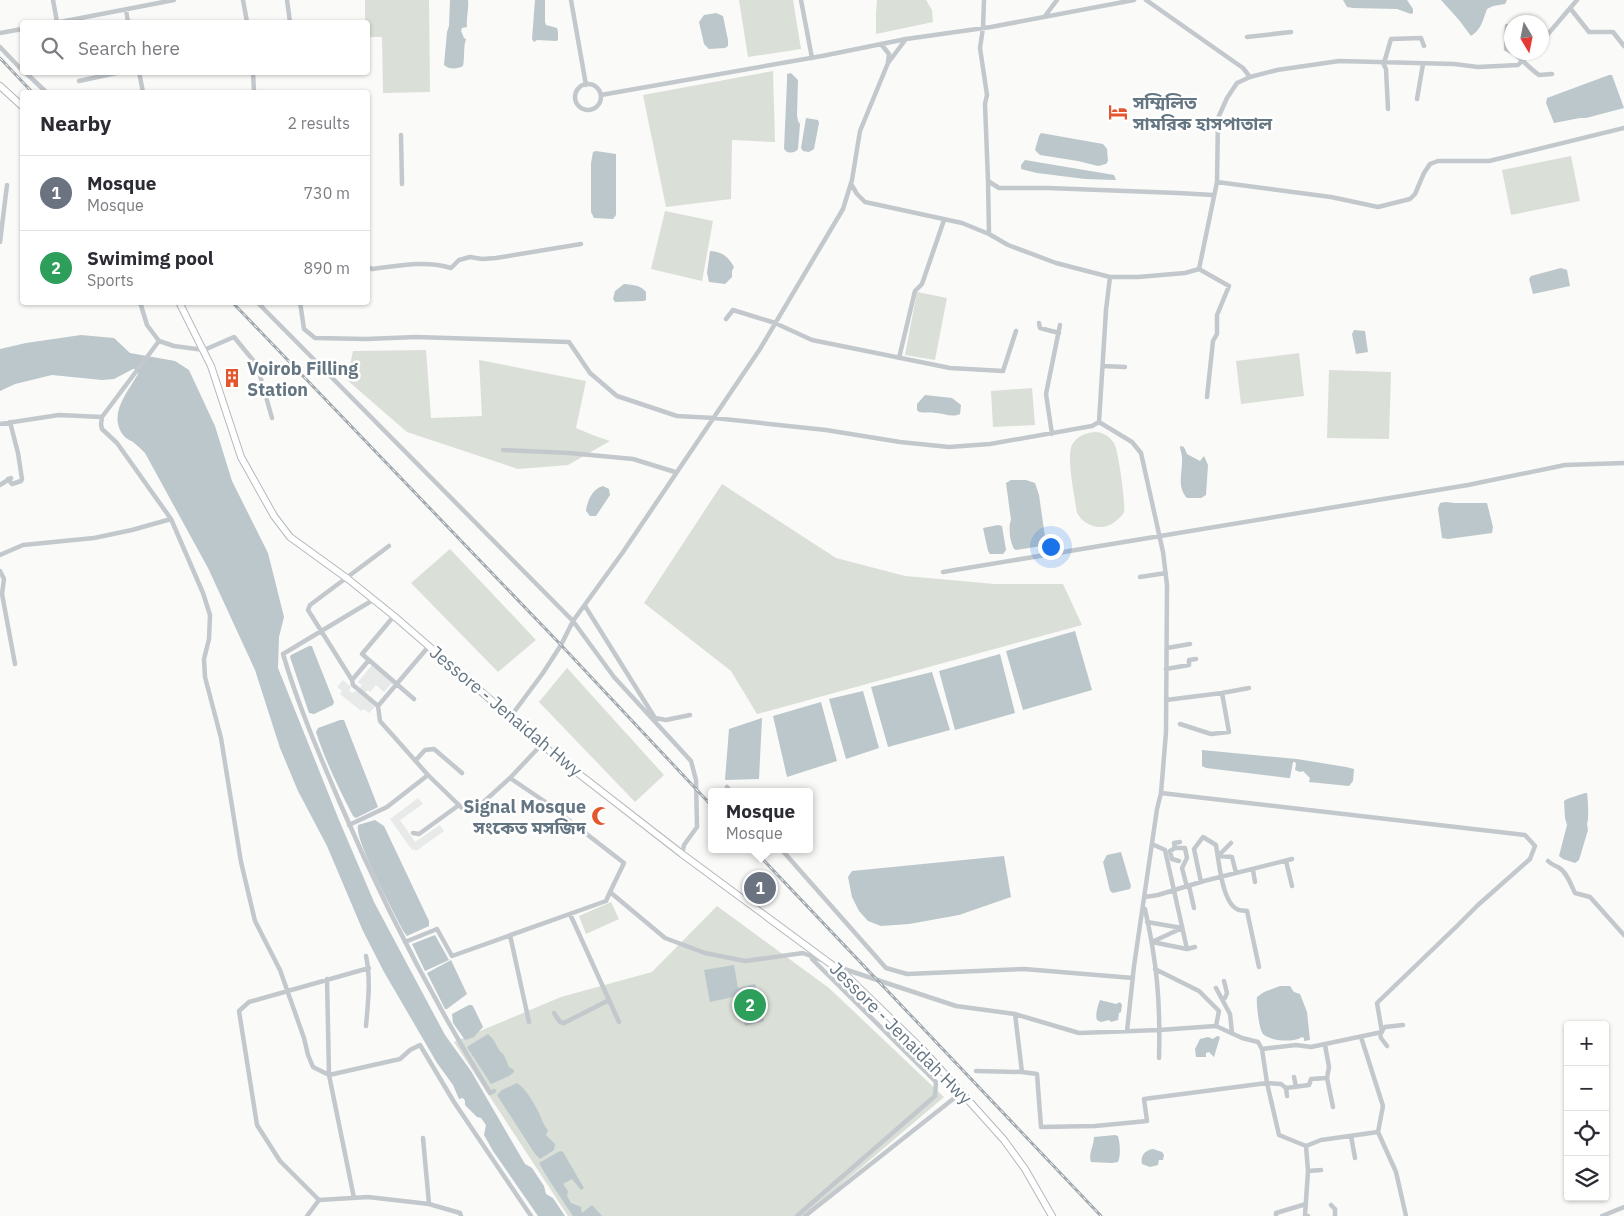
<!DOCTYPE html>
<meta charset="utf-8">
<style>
:root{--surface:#fff;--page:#f7f7f7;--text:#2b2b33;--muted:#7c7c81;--line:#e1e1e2;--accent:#d93025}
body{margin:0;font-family:"IBM Plex Sans","Noto Sans Bengali",sans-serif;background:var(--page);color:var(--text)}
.controls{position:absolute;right:15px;bottom:15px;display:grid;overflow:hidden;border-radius:5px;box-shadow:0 1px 4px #0004}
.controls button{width:45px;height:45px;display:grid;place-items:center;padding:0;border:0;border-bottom:1px solid var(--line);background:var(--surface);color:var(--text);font:25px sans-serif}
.compass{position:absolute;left:1504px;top:15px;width:45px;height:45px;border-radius:50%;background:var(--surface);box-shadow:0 1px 4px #0004;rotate:170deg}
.you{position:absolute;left:1050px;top:546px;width:18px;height:18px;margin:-12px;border:4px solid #fff;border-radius:50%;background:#1a73e8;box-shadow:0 0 0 8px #1a73e833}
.badge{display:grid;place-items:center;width:32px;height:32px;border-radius:50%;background:var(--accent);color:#fff;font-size:16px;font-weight:700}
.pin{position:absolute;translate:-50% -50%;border:2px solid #fff;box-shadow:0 1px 5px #0006}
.popup{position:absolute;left:708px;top:788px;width:105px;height:65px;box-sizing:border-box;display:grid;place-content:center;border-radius:5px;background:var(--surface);filter:drop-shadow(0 1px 4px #0005);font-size:16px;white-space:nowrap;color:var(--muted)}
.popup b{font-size:19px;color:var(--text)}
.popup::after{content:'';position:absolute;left:50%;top:100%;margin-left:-10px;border:10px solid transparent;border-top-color:var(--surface)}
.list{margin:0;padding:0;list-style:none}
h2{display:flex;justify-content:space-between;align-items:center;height:65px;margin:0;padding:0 20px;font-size:21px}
h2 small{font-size:16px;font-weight:400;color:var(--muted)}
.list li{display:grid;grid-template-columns:32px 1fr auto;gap:15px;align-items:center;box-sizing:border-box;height:75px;padding:0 20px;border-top:1px solid var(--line)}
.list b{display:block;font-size:19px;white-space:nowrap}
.list p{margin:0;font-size:16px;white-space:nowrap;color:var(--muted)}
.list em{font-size:16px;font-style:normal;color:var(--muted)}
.icon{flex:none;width:28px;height:28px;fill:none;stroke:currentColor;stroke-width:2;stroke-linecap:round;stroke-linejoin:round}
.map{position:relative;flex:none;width:1624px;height:1216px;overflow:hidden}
.search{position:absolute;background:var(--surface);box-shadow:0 1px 4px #0004;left:20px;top:20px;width:350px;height:55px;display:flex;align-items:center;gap:12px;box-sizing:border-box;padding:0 18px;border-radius:5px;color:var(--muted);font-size:19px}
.panel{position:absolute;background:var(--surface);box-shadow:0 1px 4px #0004;left:20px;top:90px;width:350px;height:215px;border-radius:5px}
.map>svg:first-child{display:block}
</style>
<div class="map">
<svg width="1624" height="1216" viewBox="0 0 1624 1216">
<rect width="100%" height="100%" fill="#fafaf8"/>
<path fill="#e8e9e9" d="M372,665L393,682L384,692L376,685L370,692L368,690L362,695L375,707L369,713L364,709L361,711L340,694L342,691L337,687L343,680L351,687L349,690L352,693L356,691L358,693L361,690L360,688L362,685L358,682Z
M418,798L423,804L400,820L415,842L440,825L444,831L416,851L414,849L412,850L390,819Z"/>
<path fill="#dadfd7" d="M365,0H429L430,92L383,93L382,37H368V22H365Z
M739,0H793L801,49L748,57Z
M877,0H926L932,10L933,22L876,34V13Z
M773,71L775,142L732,140L731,199L666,207L643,95Z
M1571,156L1580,201L1511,215L1502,170Z
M665,211L713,221L702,281L651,269Z
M917,292L947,298L935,360L905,355Z
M426,350L431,418L482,416L479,360L586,381L576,428L595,436L610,441L568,465L518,469L407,432L347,380L353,351Z
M1299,353L1304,396L1241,404L1236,361Z
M1329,370L1391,372L1389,439L1327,438Z
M1032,388L1035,425L993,427L991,391Z
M1095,432C1103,432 1109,436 1114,443C1118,448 1126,506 1124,512C1122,516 1119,518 1116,521C1103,532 1085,527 1077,513C1075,498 1066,457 1072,445C1077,436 1085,433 1095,432Z
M722,484L836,558L905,576L995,584H1063L1082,625L757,714L731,671L644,603Z
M450,549L536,640L498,672L411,583Z
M567,668L664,775L635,802L539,702Z
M611,902L619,919L586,934L579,916Z
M717,906L829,988L944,1097L804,1216H568L454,1042L561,997L652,972Z"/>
<path fill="#bbc7cb" d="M450,0H468C469,9 466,18 467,27L462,28L461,31L464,38L466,39C463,48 465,56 463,66C458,69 449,70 444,65L447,32L449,26Z
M535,0H545V22L546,25L557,28L558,32V40L556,41L537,40L534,42L532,39Z
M1343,0H1407L1413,9V13L1411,14L1397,9L1353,8L1347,7Z
M1441,0H1507L1505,4L1493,6L1487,9C1483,20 1481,30 1471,36L1459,20Z
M716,13L723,16L728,40V46L725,48L709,49L704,44L699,22L704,15Z
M791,73L798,80L797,115L798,121L800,124L798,149C795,153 791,153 787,152L784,149L787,81V74Z
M1609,75H1612L1624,108L1586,118H1580L1554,123L1546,103L1547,98Z
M806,118L818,120L819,123L814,149L809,152L803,151L801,148Z
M1041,133L1103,144L1107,149L1108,161L1106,164L1098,166L1078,161L1040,155L1035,150L1039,136Z
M596,151L616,154V215L613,219L594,218L591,212V163L593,152Z
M1025,160L1114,175L1116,180L1085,179L1037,173L1021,169V165Z
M710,251C722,252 728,256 734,267L732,271V277L725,284L709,282L707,273Z
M1561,268L1567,270L1570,286L1533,294L1529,279L1531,276Z
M624,284C633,285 641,285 646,292V300L644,301L615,302L613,299L615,291Z
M1354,330L1365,331L1368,352L1356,354L1352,334Z
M81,335L114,338L130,353L175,361L189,370L215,426L232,481L268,553L284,617L279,637L278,668L339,820L374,902L445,1035L471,1071L525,1164L532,1168L544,1186L546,1194L553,1198L565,1216H538L493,1151L484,1135L486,1125L481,1118L477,1117L465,1105V1101L463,1098L459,1099L453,1085L437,1063L384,972L363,931L327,846L298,791L280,748L255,670L208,568L145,453C141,449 137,445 133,442C130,440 126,439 123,435C108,414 127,393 138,374L136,369H133L114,379L102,380L52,375L15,384L0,391V349L26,343Z
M925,395L952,398L961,405L960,414C951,418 944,413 936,413C931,412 925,413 919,412L917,410V404Z
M1180,446L1184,447L1187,454L1200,461L1204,456L1208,465L1206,495L1201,498H1187C1176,486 1183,472 1182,458C1182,454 1180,450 1180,446Z
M1011,480H1026L1035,483L1039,495L1045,537V541L1041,546L1016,550L1014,549C1010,542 1008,527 1011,520L1006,483Z
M603,486L609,489L610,495L596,516H590L586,511C587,501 593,488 603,486Z
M1446,502L1454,503H1487L1493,527L1492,533L1448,539L1442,538L1438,509L1440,503Z
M998,525L1002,526L1006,550L1003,554H990L988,551L983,528Z
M1075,631L1092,690L1023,710L1006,651Z
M309,646H312L313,649L334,702L333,705L314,714L309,713L290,657L291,655Z
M1000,654L1015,713L955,730L939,671Z
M932,672L950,730L888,747L871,687Z
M863,691L879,748L846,759L829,699Z
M821,702L837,761L787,777L773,716Z
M762,718L759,779L725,780L729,729Z
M340,720H344L378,807L356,818L353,816C339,789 325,760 316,732L318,728Z
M1202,750L1297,759L1346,767L1354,769L1353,781L1349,786L1309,782L1310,778L1303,771L1300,772L1295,770L1296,764L1295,762H1293L1290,778H1288L1206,768L1202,766Z
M1585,793H1587C1588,799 1589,819 1587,824L1588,830L1579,860L1575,863L1563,859L1559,856L1567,825L1565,818L1564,801L1567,799Z
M375,820L384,826L429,921V926L407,936L404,932C395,914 354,840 358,825Z
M1121,852L1131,886L1130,889L1113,893L1110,891L1103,862L1107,855Z
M1004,856L1011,897L959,915L909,924L881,926L868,921L859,911L852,897L848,877L852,871Z
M435,935L449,960L425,971L412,944Z
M451,960L467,994L447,1009H445L427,973Z
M734,965L738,988L755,984L764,1021L745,1026L737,996L710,1002L704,970Z
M1280,986H1290L1294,992L1300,994L1307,1012L1310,1040L1304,1041V1038L1302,1037C1293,1043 1273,1041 1264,1035C1259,1032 1256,1003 1257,997L1264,992Z
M1100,1000L1116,1004L1120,1002L1122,1005L1121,1012L1119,1013L1118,1020L1111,1022L1109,1020L1101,1022L1097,1020C1095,1015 1098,1005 1100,1000Z
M469,1005H472L474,1008L483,1027L474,1037L465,1040L453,1023L452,1014Z
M488,1034L493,1039L499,1050L504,1055L509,1067L514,1070V1072L509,1076L491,1084L467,1047Z
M1217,1036L1220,1037L1214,1057L1209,1052L1206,1053V1057H1196L1195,1049L1200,1039L1208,1037L1213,1039Z
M517,1083C526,1089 534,1103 539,1113C542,1119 543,1125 548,1130L546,1135L555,1144L554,1150L540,1159L535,1154L497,1095L502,1090Z
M1115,1135L1118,1136C1120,1143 1121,1155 1118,1162L1112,1163L1091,1162C1088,1154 1094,1146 1094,1137Z
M1153,1149L1162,1152L1164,1155L1163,1160H1159L1158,1165L1150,1167L1142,1164C1140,1156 1145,1150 1153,1149Z
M560,1151L563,1152L584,1188L581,1190L572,1179L563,1184L568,1191L567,1196L571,1203L581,1207L582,1213L592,1205L602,1216H573L549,1180L539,1163Z"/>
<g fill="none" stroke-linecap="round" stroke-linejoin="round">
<g stroke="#b4b9bd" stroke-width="8">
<path id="highway" d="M0,86L22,106
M179,302L211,366L241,457L274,516L290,537L348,579L394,616L552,753L682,854L847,976L924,1051L1004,1140L1025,1169L1052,1216"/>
</g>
<path stroke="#c3c8cc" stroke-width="4.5" d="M53,0L57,22
M243,0L247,22
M287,0L290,22
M571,0L586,85
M801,0L812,58
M984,0L983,28L980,48L987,95L985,104L988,181
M1146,0L1243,68L1250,77
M1570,8L1589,32H1613L1624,46
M126,10L128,22
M1045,16L1057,0
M60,22L174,0
M1507,26L1506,49L1512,52
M0,33L22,29
M1247,37L1291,32
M1542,41L1577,0
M881,44L889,54L888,62
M0,47L22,70
M1512,52C1522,59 1529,68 1539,75L1552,74
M1383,63L1386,69L1388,109
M1384,63L1391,39L1421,38L1424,46
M25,72L46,92
M139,72L143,92
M253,72L254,92
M79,81L121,72
M575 97a13 13 0 1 1 26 0a13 13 0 1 1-26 0Z
M601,95L822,56L906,39L991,27L1134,0
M1417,99L1423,64
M401,135L402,184
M1217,182L1331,197L1378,207L1410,199L1415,194L1424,173L1430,164L1438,161H1489L1624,128
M851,184L857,194L865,202L962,223L989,234L1008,245L1056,263L1110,277H1138L1185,273L1199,269L1217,182L1218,118L1227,98L1237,83L1250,77L1277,70L1339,61L1454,64L1478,67L1518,65L1531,52
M989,234L988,181L999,188H1048L1178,193L1213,195
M0,242L7,185
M368,267L372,269C398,266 426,260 451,268L459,260L470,257L482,259L496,258L581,244
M1199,269L1229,286L1217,315V334L1213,341L1207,397
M140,302L147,325L159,341L174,346L204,350L234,337L257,365L272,418
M257,302L573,621L614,677L691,761L696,780L697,827L684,845L682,854
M300,302L304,329L315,338L366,339L416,337L569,342L590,373L617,396L677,416L714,418L826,430L900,442L949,447L990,444L1092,426L1099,422L1132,442L1141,453L1163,552L1167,585L1166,732L1161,793L1157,809L1134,966L1127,1031
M726,319L733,310L775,323L812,340L950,368L1003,371L1016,331
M1039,323L1040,328L1059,333
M159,341L102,417L101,424L102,429L117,443L171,519L203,593L210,615L209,639L204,659L205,677L221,738L241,862L255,921L280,970L304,1038L308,1055L313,1067L329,1075L354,1198
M899,358L915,291L922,284L944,220
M1103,366L1125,367
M1099,422L1106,310L1110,277
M0,424L59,415L102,417
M1052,434L1046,394L1060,325
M503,450L569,453L633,459L675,472
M8,479L12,484L21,481L22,479L18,453L10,422
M0,485L11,478
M389,546L310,605L308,610L352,680L353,685L378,706L380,721L428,775L464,810L477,808L510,778L542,744
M0,555L23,545L94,538L132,530L171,519
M0,571L4,579L2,594L15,664
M943,572L1468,485L1565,465L1624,463
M1140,577L1166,573
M373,600L283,654C298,705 319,754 340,803C383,904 433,1000 490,1093L494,1091
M585,606L655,718L666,720L690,715
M394,616L362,654L414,699
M1167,648L1190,644
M1166,669L1189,665V660L1196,659
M352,680L369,660
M1166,700L1222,693L1249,688
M378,706L429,646
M511,716L543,673L561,645L573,621L623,552L760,349L843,209L852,180L860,131L888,63L906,39
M1180,724L1211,734L1229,732L1222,693
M416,760L425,750L434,749L462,773
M510,778L544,801L624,863L610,892L665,938L705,953L745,961L803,953L824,961
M727,787L731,792
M1161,793L1525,835L1535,846L1530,859L1478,905L1457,926L1377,1003L1382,1032L1311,1047L1296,1045L1262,1049
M349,825L387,807L428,775
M413,833L419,834L459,805
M1231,843L1218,856L1232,857L1236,873
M1152,844L1165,850L1187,949L1195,947
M1175,848L1174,843L1180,842
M781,849L886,968L907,974L1024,969L1133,978
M1179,861L1172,859L1170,851L1175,848H1185L1187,858L1182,868L1187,887
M1286,861L1292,886
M1548,861C1552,865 1554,865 1558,867C1567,872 1571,885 1575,893L1590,897L1624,935
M1253,870L1255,882
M1201,882L1194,849L1203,837L1216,845C1219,861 1222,905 1239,910C1241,911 1244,910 1247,911L1259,967
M1189,886L1194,908
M1145,897L1158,895L1204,881L1292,859
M1145,909C1148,923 1151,937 1153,951C1159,986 1160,1023 1159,1058
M570,914L619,1022
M1147,922L1182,928L1152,942L1187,949
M510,935L529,1022
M405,942L437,929L452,956L606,901L610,892
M366,956C371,979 368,1003 366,1026
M838,967L956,1006L1015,1014L1079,1033L1159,1030L1216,1026L1242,1038L1258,1042L1262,1049L1267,1083L1279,1135L1306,1146L1308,1171L1305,1215L1308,1216
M369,968L249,1002L239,1011L257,1125L280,1161L319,1200L368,1197L429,1204L460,1213L461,1216
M1155,969L1199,991L1219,1011L1216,1026
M327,979L329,1075L400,1059L410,1050L420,1045L454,1102L531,1216
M1224,981L1227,993L1225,998
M1216,988L1230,1014L1232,1033
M554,1013L560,1022L564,1023L609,1000
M1382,1031L1385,1027L1403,1025
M1380,1033L1381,1038L1387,1046
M1361,1037L1383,1106L1378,1132
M1325,1045L1329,1067L1327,1078L1333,1107
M976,1071L1022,1072L1015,1014
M1022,1072L1037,1074L1041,1127L1095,1126L1147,1121L1144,1099L1267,1083L1281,1084L1286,1088L1309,1085L1311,1079L1327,1078
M1294,1077L1296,1087
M1286,1088L1287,1096
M1351,1136L1355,1158
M423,1138L429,1204
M1306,1146L1321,1140L1378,1132L1396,1172L1406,1216
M1308,1171L1321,1170
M1331,1205L1335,1209V1216
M307,1216L319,1200
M797,1216L935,1096L936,1082L812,959
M805,1216L962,1092
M1276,1216V1213L1306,1204
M1602,1216L1624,1207"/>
<use href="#highway" stroke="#fff" stroke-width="6"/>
<g stroke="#a2aab0" stroke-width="3">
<path id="rail" d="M0,58L32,92
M232,302L561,645L711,805
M753,849L1101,1216"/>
</g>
<use href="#rail" stroke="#fff" stroke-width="1" stroke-dasharray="4" stroke-linecap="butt"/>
</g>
<defs>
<g id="hotel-bare" transform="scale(1.5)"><path d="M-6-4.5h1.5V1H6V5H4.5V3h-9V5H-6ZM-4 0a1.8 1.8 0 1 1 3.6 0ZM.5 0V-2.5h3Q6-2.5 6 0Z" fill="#e4572e" stroke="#fff" stroke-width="2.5" paint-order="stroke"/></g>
<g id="building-bare" transform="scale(1.5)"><path d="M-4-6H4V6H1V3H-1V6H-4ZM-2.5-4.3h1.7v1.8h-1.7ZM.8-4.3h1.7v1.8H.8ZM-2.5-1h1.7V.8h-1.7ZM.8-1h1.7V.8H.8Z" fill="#e4572e" stroke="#fff" stroke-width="2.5" paint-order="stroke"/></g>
<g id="mosque-bare" transform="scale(1.5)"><path d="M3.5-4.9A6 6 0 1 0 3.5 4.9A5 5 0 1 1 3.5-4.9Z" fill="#e4572e" stroke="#fff" stroke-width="2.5" paint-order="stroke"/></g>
</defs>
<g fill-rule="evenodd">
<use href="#hotel-bare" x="1118" y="112"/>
<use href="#building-bare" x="232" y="378"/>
<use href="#mosque-bare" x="601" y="816"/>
</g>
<g text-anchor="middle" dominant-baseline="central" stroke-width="5" stroke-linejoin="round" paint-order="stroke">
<g font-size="18" font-weight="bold" fill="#657683" stroke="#fff" text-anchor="start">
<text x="1133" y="102">সম্মিলিত<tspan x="1133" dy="21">সামরিক হাসপাতাল</tspan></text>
<text x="247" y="368">Voirob Filling<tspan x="247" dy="21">Station</tspan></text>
<text x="586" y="806" text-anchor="end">Signal Mosque<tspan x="586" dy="21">সংকেত মসজিদ</tspan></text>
</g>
<g font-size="18" fill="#657683" stroke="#fff">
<text transform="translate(506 711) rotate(40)">Jessore - Jenaidah Hwy</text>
<text transform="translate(901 1033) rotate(45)">Jessore - Jenaidah Hwy</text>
</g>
</g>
</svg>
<div class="controls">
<button>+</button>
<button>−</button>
<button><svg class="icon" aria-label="locate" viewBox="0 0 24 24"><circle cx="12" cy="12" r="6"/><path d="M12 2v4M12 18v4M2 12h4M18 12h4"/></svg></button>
<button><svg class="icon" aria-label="layers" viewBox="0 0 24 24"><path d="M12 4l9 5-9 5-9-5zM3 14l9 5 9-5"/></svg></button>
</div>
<svg class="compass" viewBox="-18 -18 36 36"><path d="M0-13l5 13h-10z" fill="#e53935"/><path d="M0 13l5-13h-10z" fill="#7c7c81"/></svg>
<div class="you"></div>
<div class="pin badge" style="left:760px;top:888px;background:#6b7280">1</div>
<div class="popup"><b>Mosque</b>Mosque</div>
<div class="pin badge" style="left:750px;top:1005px;background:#2e9e5b">2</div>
<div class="search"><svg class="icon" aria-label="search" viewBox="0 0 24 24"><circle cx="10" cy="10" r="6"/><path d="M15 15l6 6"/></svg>Search here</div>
<section class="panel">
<h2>Nearby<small>2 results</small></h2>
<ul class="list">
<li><span class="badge" style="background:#6b7280">1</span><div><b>Mosque</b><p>Mosque</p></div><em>730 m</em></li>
<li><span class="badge" style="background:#2e9e5b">2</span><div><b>Swimimg pool</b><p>Sports</p></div><em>890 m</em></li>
</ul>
</section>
</div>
